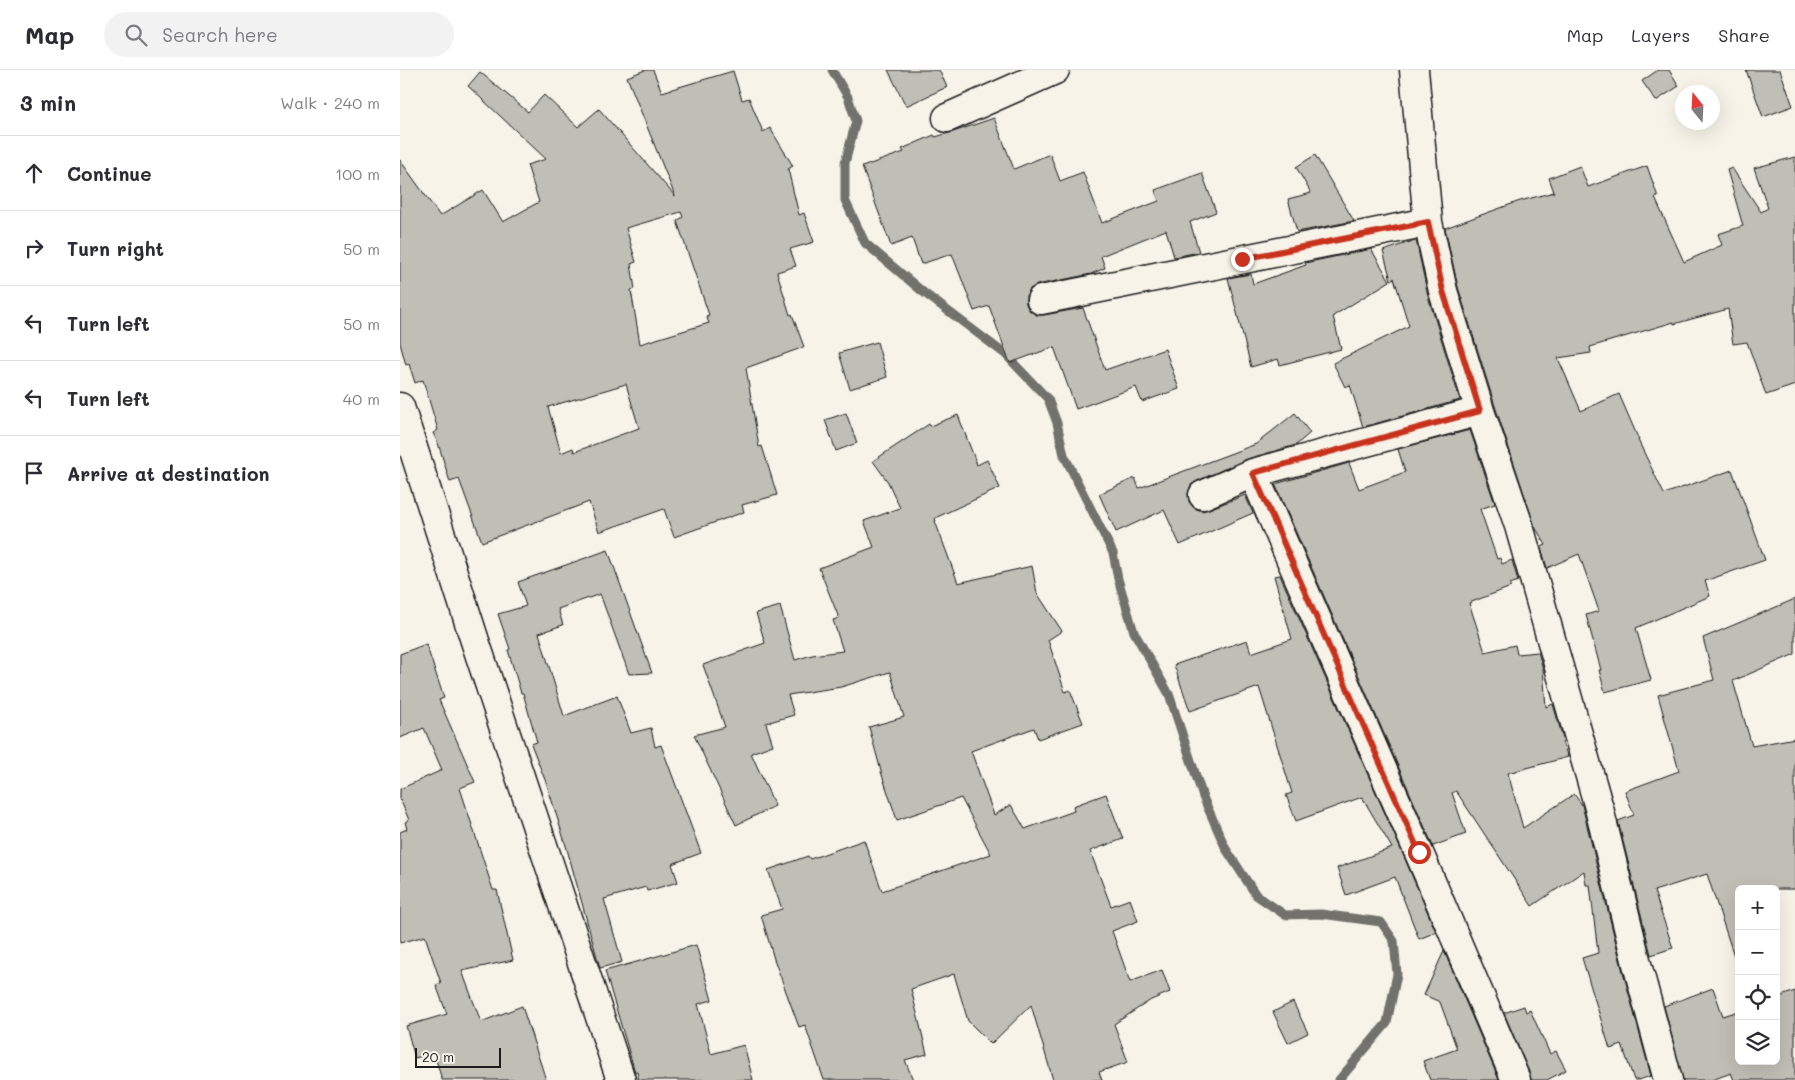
<!DOCTYPE html>
<meta charset="utf-8">
<style>
:root{--surface:#fff;--page:#f2f2f3;--text:#2b2b33;--muted:#7c7c81;--line:#e1e1e2}
body{margin:0;font-family:Mali,sans-serif;background:var(--page);color:var(--text)}
.controls{position:absolute;right:15px;bottom:15px;display:grid;overflow:hidden;border-radius:8px;box-shadow:0 5px 20px #0002}
.controls button{width:45px;height:45px;display:grid;place-items:center;padding:0;border:0;border-bottom:1px solid var(--line);background:var(--surface);color:var(--text);font:25px sans-serif}
.compass{position:absolute;left:1275px;top:15px;width:45px;height:45px;border-radius:50%;background:var(--surface);box-shadow:0 5px 20px #0002;rotate:342deg}
.scale{position:absolute;left:15px;bottom:12px;width:86px;box-sizing:border-box;padding-left:5px;border:2px solid #1c1c1c;border-top:0;font-size:14px;line-height:18px;white-space:nowrap;color:#1c1c1c;-webkit-text-stroke:4px #f7f3e8;paint-order:stroke}
.stop{position:absolute;width:15px;height:15px;margin:-11px;border:4px solid #c8321e;border-radius:50%;background:#fff}
.stop.end{background:#c8321e;border-color:#fff;box-shadow:0 1px 5px #0008}
.list{margin:0;padding:0;list-style:none}
h2{display:flex;justify-content:space-between;align-items:center;height:65px;margin:0;padding:0 20px;font-size:21px}
h2 small{font-size:16px;font-weight:400;color:var(--muted)}
.list li{display:grid;grid-template-columns:32px 1fr auto;gap:15px;align-items:center;box-sizing:border-box;height:75px;padding:0 20px;border-top:1px solid var(--line)}
.list b{display:block;font-size:19px;white-space:nowrap}
.list em{font-size:16px;font-style:normal;color:var(--muted)}
.icon{flex:none;width:28px;height:28px;fill:none;stroke:currentColor;stroke-width:2;stroke-linecap:round;stroke-linejoin:round}
.map{position:relative;flex:none;width:1395px;height:1010px;overflow:hidden}
header{display:flex;align-items:center;gap:30px;box-sizing:border-box;height:70px;padding:0 25px;background:var(--surface);border-bottom:1px solid var(--line)}
header strong{font-size:24px}
nav{display:flex;gap:28px;margin-inline-start:auto;font-size:18px}
.search{width:350px;height:45px;background:var(--page);display:flex;align-items:center;gap:12px;box-sizing:border-box;padding:0 18px;border-radius:28px;color:var(--muted);font-size:19px}
main{display:flex}
aside{flex:1;background:var(--surface)}
.map>svg:first-child{display:block}
</style>
<header>
<strong>Map</strong>
<div class="search"><svg class="icon" aria-label="search" viewBox="0 0 24 24"><circle cx="10" cy="10" r="6"/><path d="M15 15l6 6"/></svg>Search here</div>
<nav><a>Map</a><a>Layers</a><a>Share</a></nav>
</header>
<main>
<aside>
<h2>3 min<small>Walk · 240 m</small></h2>
<ul class="list">
<li><svg class="icon" aria-label="ahead" viewBox="0 0 24 24"><path d="M12 20V5M6 11l6-6 6 6"/></svg><div><b>Continue</b></div><em>100 m</em></li>
<li><svg class="icon" aria-label="right" viewBox="0 0 24 24"><path d="M7 20v-9h11M14 6l5 5-5 5"/></svg><div><b>Turn right</b></div><em>50 m</em></li>
<li><svg class="icon" aria-label="left" viewBox="0 0 24 24"><path d="M17 20v-9H6M10 6l-5 5 5 5"/></svg><div><b>Turn left</b></div><em>50 m</em></li>
<li><svg class="icon" aria-label="left" viewBox="0 0 24 24"><path d="M17 20v-9H6M10 6l-5 5 5 5"/></svg><div><b>Turn left</b></div><em>40 m</em></li>
<li><svg class="icon" aria-label="arrive" viewBox="0 0 24 24"><path d="M6 21V4h12l-3 4 3 4H6"/></svg><div><b>Arrive at destination</b></div></li>
</ul>
</aside>
<div class="map">
<svg width="1395" height="1010" viewBox="0 0 1395 1010">
<rect width="100%" height="100%" fill="#f7f3e8"/>
<filter id="ink" filterUnits="userSpaceOnUse"><feTurbulence type="fractalNoise" baseFrequency=".02" numOctaves="2"/><feDisplacementMap in="SourceGraphic" scale="10" xChannelSelector="R" yChannelSelector="G"/><feConvolveMatrix kernelMatrix="1 2 1 2 8 2 1 2 1" color-interpolation-filters="sRGB"/></filter>
<g filter="url(#ink)">
<g fill="none" stroke-linecap="round" stroke-linejoin="round">
<path stroke="#72716c" stroke-width="9" d="M432,0L448,27L456,51L445,93V130L465,173L523,222L605,284L648,329L657,353L664,385L713,483L718,509L734,562L769,624L803,727L826,779L856,825L885,845L921,844L981,852L994,871L997,904L987,953L939,1010"/>
</g>
<path fill="#c0beb5" stroke="#1c1c1c" fill-rule="evenodd" d="M245,0H253L262,22L333,1L342,30L349,28L363,62L370,58L393,96L388,99L399,145L404,143L414,172L390,179L396,196L377,202L390,245L392,244L404,277L346,298L359,377L362,376L377,425L342,435L344,442L274,467L264,439L199,462L189,432L82,472L59,409L50,412L38,373L33,363L38,360L23,310L15,313L9,294L6,295L0,273V90L40,146L83,120L103,152L139,132L127,95L146,89L68,16L80,2L128,42L144,25L178,57L199,39L275,126L227,7ZM281,142L283,147L277,151L309,245L306,246L309,253L240,274L231,220L235,219L231,194L236,192L226,158ZM226,314L239,358L174,382L173,378L161,383L148,337Z
M488,0H539L547,17L506,36Z
M1258,0H1269L1279,16L1256,31L1242,11Z
M1346,0H1380L1393,36L1363,47Z
M594,48L614,99L650,84L660,111L683,102L702,153L759,131L755,120L802,103L816,142L790,152L799,182L774,187L766,160L701,186L705,198L691,204L637,215L630,219L626,226V234L629,240L636,245H644L683,238L705,300L765,279L779,319L742,332L736,317L676,339L654,277L610,293L589,236L574,241L552,184L521,194L512,168L491,176L462,97L504,82L502,79L534,65L535,67L553,62Z
M915,85L954,151L897,162L888,129L911,123L896,97Z
M1395,87V315L1366,325L1347,272L1333,274L1328,239L1274,254V252L1190,277L1191,283L1158,288L1181,341L1219,324L1239,370H1238L1264,424L1332,400L1365,490L1305,511L1310,526L1236,558L1251,610L1205,622L1199,600H1201L1186,545L1199,541L1179,484L1147,498L1141,477L1146,475L1135,457L1095,336L1058,217L1045,158L1120,131L1154,122L1149,108L1180,96L1188,117L1247,96L1258,127L1255,128L1284,192L1322,175L1318,164L1343,156L1327,100L1332,98L1361,142L1368,138L1354,98Z
M1016,170L1028,226L1060,330L963,357L950,315L945,317L933,293L1009,256L994,208L991,210L983,181Z
M971,179L990,211L933,246L941,279L880,295L878,289L851,297L828,208L851,204L853,214L906,195L905,193Z
M477,272L487,307L450,319L439,283Z
M446,343L457,373L436,381L425,350Z
M895,343L910,363L896,375L847,389L797,411L791,415L788,423L789,432L794,438L802,441L809,439L845,425L853,443L780,475L764,440L716,462L699,424L735,408L739,418L856,374Z
M558,345L577,395L587,390L600,418L535,448L536,451H535L558,513L632,496L637,523L662,561L648,570L665,622L670,620L683,653L638,669L634,658L571,681L594,745L611,735L625,759L674,741L673,736L706,724L723,769L690,781L711,836L730,829L738,851L712,861L730,912L762,900L770,922L751,930L714,954L728,992L699,1002L702,1010H653L631,935L591,974L568,951L554,904L511,919L527,984L505,990L513,1010H424L405,955L399,957L374,889L361,845L382,839L368,800L408,786L410,789L464,770L482,821L591,784L561,728L497,750L482,705L469,657L504,647L490,602L441,617L388,625L394,645L366,653L373,675L351,683L375,736L336,755L294,665L325,657L303,595L365,573L356,543L380,536L395,590L412,585L443,581L433,550L439,548L419,498L474,477L464,451L500,438L488,412L473,391L529,354L530,356Z
M1070,360L1095,434L1080,439L1097,489L1100,488L1102,494L1112,490L1118,511L1110,514L1111,517L1069,533L1085,582L1115,575L1117,584L1138,582L1143,599L1146,637L1153,634L1164,672H1162L1168,687L1108,703L1123,758L1174,724L1182,735L1222,898L1251,1006L1238,1010H1234L1222,975L1210,979L1182,888L1198,883L1190,815H1186L1184,801L1132,836L1056,721L1052,723L1066,764L1033,776L875,414L949,393L959,419L1005,402L998,379Z
M208,480L252,603L229,604L200,524L158,539L163,555L139,563L164,646L217,626L231,663L251,658L255,677L261,675L301,783L272,794L278,812L247,821L246,817L204,829L222,892L200,898L167,779L147,715L131,674L137,672L123,623H121L108,580L110,579L98,544L126,536L118,512Z
M880,505L1005,789L1036,862L1019,869L995,807L946,825L937,798L992,778L962,727L896,751L886,725L892,723L859,617L790,641L774,595L847,570L851,583L892,569L874,506Z
M1395,529V584L1333,611L1352,676L1395,668V819H1339V885L1334,886L1307,804L1254,821L1273,878L1251,885L1218,751L1234,745L1225,721L1279,701L1258,625L1314,610L1303,568Z
M26,574L44,628L39,630L75,712L60,718L93,820H97L113,890L62,901L81,952L122,936L146,1010H42L34,983L15,988L6,956L47,944L36,915L41,913L25,866L0,873V762L7,759L5,752L9,750L0,729V719L42,700L24,658L0,668V584Z
M296,875L312,930L298,934L311,984L344,975L353,1010H239L237,1002H235L205,901Z
M1044,881L1099,1010H1030L1023,991L1057,979L1040,932L1024,925Z
M1313,918L1323,946L1339,941V991H1376V928L1395,921V1010H1334L1331,1003L1312,1010H1283L1264,936Z
M893,932L908,963L888,973L873,942Z
M1124,936L1126,942L1130,940L1150,984L1156,981L1166,1000L1147,1010H1131L1130,1004L1104,943Z"/>
<g fill="none" stroke-linecap="round" stroke-linejoin="round">
<g stroke="#1c1c1c" stroke-width="31">
<path id="minor" d="M1014,0L1028,152L1043,221L1080,341L1119,456L1199,738L1237,894L1268,1010
M547,48L655,0
M641,230L1028,152
M0,337L75,571L221,1010
M853,403L1019,783L1116,1010
M803,425L853,403L1080,341"/>
</g>
<use href="#minor" stroke="#f7f3e8" stroke-width="28"/>
</g>
</g>
<g fill="none" stroke-linecap="round" stroke-linejoin="round" filter="url(#ink)">
<path stroke="#c8321e" stroke-width="6" d="M842,189L1028,152L1043,221L1080,341L853,403L1019,782"/>
</g>
</svg>
<div class="controls">
<button>+</button>
<button>−</button>
<button><svg class="icon" aria-label="locate" viewBox="0 0 24 24"><circle cx="12" cy="12" r="6"/><path d="M12 2v4M12 18v4M2 12h4M18 12h4"/></svg></button>
<button><svg class="icon" aria-label="layers" viewBox="0 0 24 24"><path d="M12 4l9 5-9 5-9-5zM3 14l9 5 9-5"/></svg></button>
</div>
<svg class="compass" viewBox="-18 -18 36 36"><path d="M0-13l5 13h-10z" fill="#e53935"/><path d="M0 13l5-13h-10z" fill="#7c7c81"/></svg>
<div class="scale">20 m</div>
<div class="stop" style="left:1019px;top:782px"></div>
<div class="stop end" style="left:842px;top:189px"></div>
</div>
</main>
